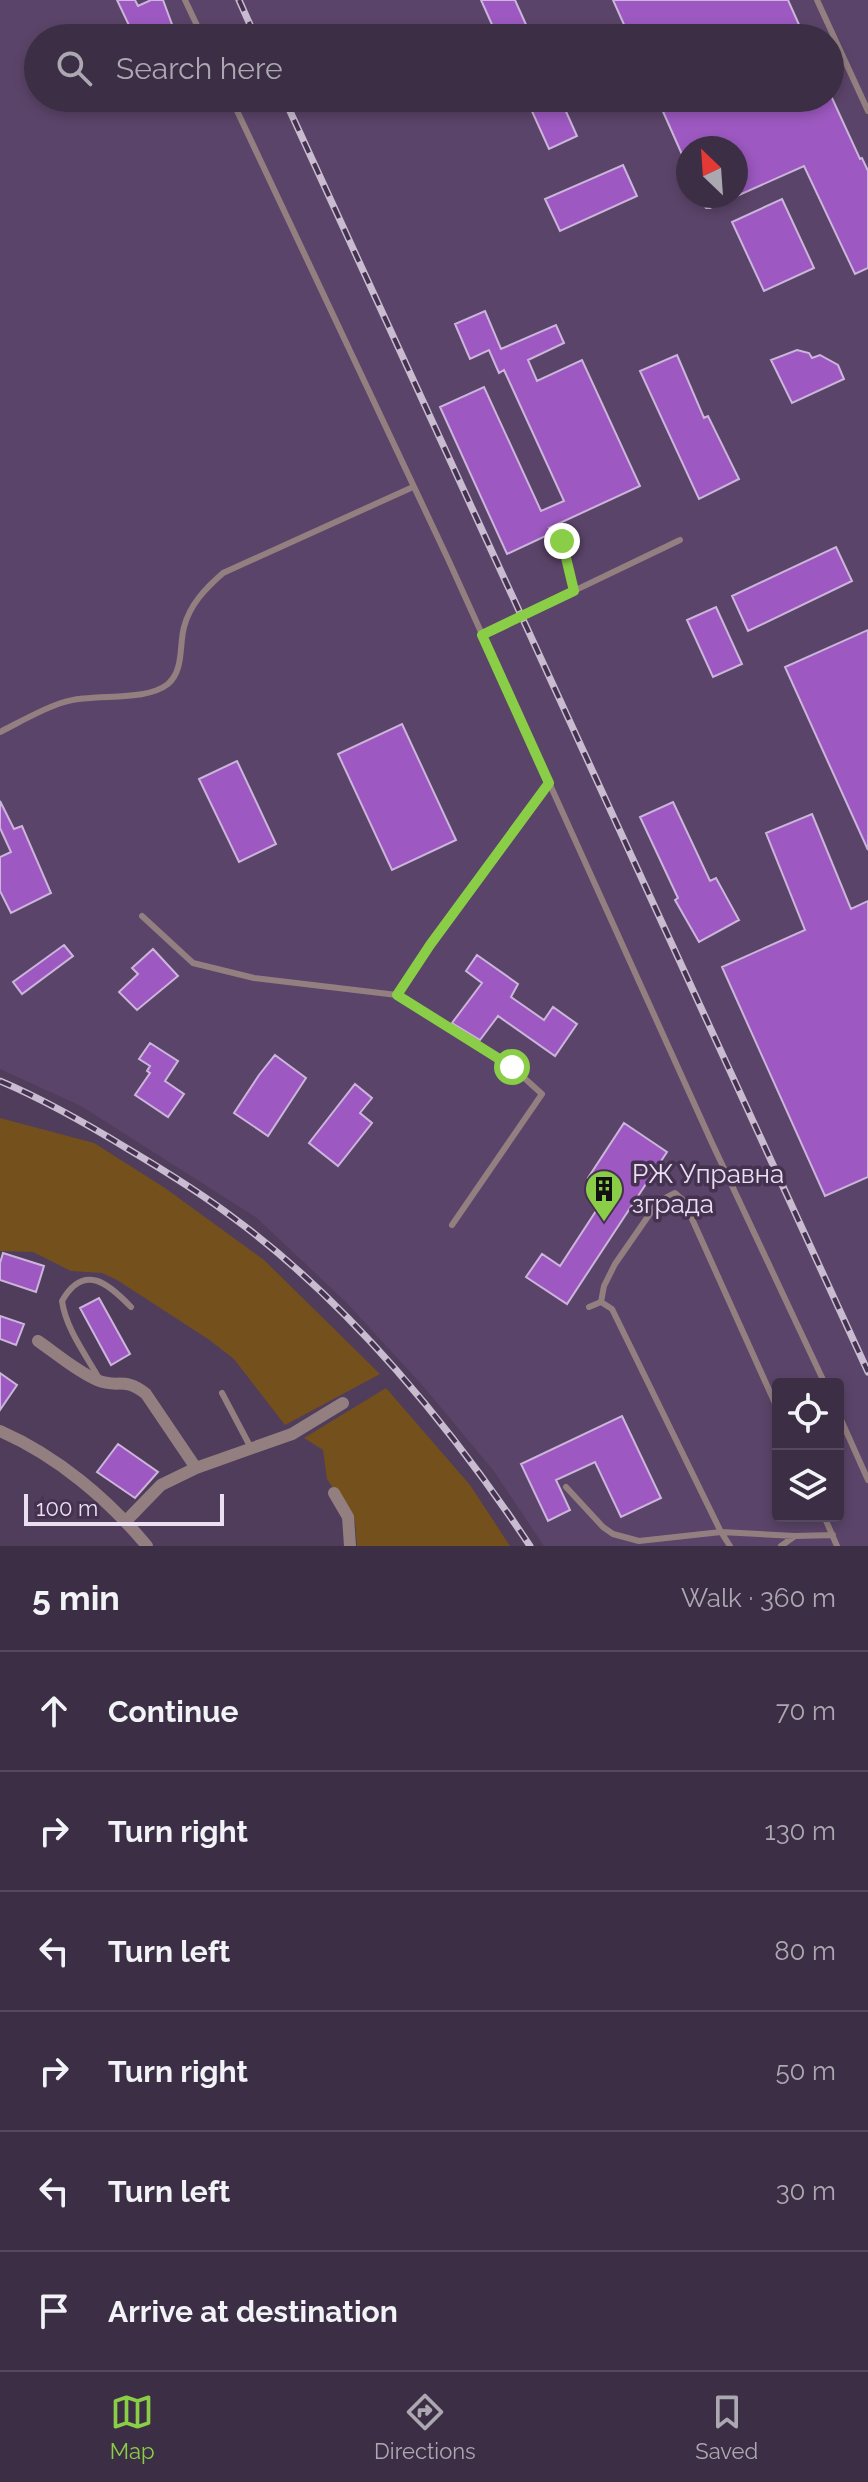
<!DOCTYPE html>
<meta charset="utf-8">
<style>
:root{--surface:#3c2e44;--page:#473a4f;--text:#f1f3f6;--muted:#aca8b2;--line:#554a5d;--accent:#8ace47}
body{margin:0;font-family:Raleway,sans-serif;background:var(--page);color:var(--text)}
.controls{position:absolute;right:24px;bottom:24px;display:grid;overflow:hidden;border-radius:8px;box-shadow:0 4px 12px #0003}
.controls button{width:72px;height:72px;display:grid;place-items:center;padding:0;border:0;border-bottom:2px solid var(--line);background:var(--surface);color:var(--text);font:40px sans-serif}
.compass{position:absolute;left:676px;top:136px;width:72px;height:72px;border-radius:50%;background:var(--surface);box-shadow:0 4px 12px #0003;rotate:335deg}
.scale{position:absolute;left:24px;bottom:20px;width:200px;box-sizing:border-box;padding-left:8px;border:4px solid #ebdff2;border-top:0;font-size:22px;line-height:28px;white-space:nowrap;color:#ebdff2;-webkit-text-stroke:6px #453250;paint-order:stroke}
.stop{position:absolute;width:24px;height:24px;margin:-18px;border:6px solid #8ace47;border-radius:50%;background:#fff}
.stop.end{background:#8ace47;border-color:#fff;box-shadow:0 2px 8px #0008}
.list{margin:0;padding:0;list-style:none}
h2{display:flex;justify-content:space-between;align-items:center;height:104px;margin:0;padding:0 32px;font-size:34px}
h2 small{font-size:26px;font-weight:400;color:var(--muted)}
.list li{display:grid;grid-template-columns:52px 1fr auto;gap:24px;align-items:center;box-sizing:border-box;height:120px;padding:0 32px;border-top:2px solid var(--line)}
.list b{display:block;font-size:30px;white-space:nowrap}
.list em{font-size:26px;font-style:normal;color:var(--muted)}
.icon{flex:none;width:44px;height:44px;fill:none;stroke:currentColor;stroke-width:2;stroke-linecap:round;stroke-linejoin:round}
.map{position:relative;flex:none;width:868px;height:1546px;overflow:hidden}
.search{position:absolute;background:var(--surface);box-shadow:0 4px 12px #0003;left:24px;right:24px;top:24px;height:88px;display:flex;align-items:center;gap:20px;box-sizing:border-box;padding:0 28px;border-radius:44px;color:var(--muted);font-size:30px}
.sheet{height:824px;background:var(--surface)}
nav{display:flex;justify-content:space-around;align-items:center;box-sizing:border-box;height:112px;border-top:2px solid var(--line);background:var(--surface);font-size:22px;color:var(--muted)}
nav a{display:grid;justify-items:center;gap:4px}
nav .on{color:var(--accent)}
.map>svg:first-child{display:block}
</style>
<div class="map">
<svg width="868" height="1546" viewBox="0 0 868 1546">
<rect width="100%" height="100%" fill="#503d5b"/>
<path fill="#5b4469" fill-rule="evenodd" d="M0,0H868V1546H544L493,1470L423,1386L347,1303L257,1218L81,1106L0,1069ZM38,38H830V98H38ZM688,148H736V196H688ZM778,1384H838V1516H778Z"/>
<path fill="#74501d" d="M0,1118L94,1143L165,1188L264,1260L380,1374L285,1425L234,1359L208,1339L117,1280L102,1273L71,1271L33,1252L0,1251Z
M386,1388L470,1485L510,1546H357L355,1522L327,1479L323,1450L304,1438Z"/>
<path fill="#9d59c1" stroke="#ccb5da" stroke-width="2" d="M117,0H135L138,6L151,0H163L177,38H142L140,33L134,36Z
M481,0H515L532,38H498Z
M613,0H788L805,38H630Z
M526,98H560L577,136L549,149Z
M657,98H832L860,159L862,158L868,171V268L855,274L804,166L710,208H706L700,196H736V148H688V168Z
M623,165L637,196L560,231L545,199Z
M782,199L814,268L764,291L732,222Z
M485,311L501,349L556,325L564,343L528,360L537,381L582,360L640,486L549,528L552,533L507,554L440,407L484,387L541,511L564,501L504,370L499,373L489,350L470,359L455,324Z
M797,350L809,353L812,358L820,355L838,365L844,379L792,403L771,360Z
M677,355L704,418L708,416L739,479L699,499L640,371Z
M836,547L852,581L748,631L732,596Z
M716,607L742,664L713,677L687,620Z
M868,630V850L785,667Z
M402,724L456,840L392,870L338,754Z
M237,761L276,844L239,862L199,779Z
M0,801L14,829L22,826L51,893L11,913L0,891V857L11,852L0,828Z
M673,802L710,881L716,878L739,920L699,942L675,900L678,898L640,817Z
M812,814L851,909L868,901V1177L825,1196L722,967L805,930L766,833Z
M64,945L73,956L22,994L13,982Z
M153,949L178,976L137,1010L119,992L138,974L132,968Z
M477,955L518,984L511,997L544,1020L553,1007L577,1024L555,1056L498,1016L480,1040L452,1023L482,983L466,971Z
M150,1043L178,1061L165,1081L184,1094L168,1117L135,1095L150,1073L147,1071L150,1066L139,1059Z
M275,1055L306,1078L268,1136L234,1113L259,1075Z
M355,1084L372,1098L360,1113L372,1123L338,1166L309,1143Z
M624,1123L667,1152L567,1304L526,1277L542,1254L560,1266L609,1191L588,1178Z
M3,1253L44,1266L36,1292L0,1280V1263Z
M99,1298L130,1354L111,1365L80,1308Z
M0,1316L24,1324L16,1345L0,1339Z
M0,1373L17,1385L0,1410Z
M622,1416L661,1498L621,1517L595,1462L556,1480L570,1510L548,1521L521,1464Z
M118,1444L158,1472L135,1498L97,1472Z"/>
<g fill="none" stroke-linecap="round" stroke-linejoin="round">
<path stroke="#937f80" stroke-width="6" d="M185,0L203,38
M817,0L868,111
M231,98L448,559L712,1143L825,1384
M562,541L574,591
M482,635L680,540
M0,732C20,722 40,710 61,703C92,692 144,703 168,684C184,670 179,646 184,627C190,604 206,588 223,573L413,487
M142,916L193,963L254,978L397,995L512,1067L542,1094L452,1225
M397,995L430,945L549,783
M601,1302L604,1286L615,1264L658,1202L675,1193L684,1201L778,1410
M589,1307L601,1302L612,1309L721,1532L730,1546
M100,1380C86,1355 66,1329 62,1301C84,1262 109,1284 131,1307
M222,1393L251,1448
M838,1413L868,1480
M566,1487L603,1527L613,1534L639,1541L721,1532L795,1536
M824,1516L837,1546
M781,1546L795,1536L833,1535"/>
<path stroke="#937f80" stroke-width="12" d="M38,1341C57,1354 76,1371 97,1380C117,1389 124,1376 146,1394L196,1468
M0,1431C57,1456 108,1499 147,1546
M334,1493L348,1517L350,1546
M126,1521L161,1485L196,1468L292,1434L343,1403"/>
<g stroke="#c9bbd0" stroke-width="7">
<path id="rail" d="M239,0L256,38
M284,98L868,1372
M0,1081C45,1100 87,1124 128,1149C165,1171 201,1193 235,1219C349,1303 452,1428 530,1546"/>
</g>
<use href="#rail" stroke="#453250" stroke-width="4" stroke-dasharray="12" stroke-linecap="butt"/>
</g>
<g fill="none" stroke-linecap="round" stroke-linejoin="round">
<path stroke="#8ace47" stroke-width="10" d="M512,1067L397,995L430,945L549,783L482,635L574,591L562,541"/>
</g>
<defs>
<g id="building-pin" transform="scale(2)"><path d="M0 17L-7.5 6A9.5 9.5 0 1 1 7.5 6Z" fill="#8ace47" stroke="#453250"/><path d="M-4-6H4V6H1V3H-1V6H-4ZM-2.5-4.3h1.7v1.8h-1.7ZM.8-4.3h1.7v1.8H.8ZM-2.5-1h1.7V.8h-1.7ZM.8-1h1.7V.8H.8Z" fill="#111"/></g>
</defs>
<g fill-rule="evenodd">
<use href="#building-pin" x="604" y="1189"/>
</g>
<g text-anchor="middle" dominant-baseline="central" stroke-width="7" stroke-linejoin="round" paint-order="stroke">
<g font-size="26" fill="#ebdff2" stroke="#453250" text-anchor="start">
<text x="632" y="1174">РЖ Управна<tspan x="632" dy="30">зграда</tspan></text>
</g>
</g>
</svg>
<div class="controls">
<button><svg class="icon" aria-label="locate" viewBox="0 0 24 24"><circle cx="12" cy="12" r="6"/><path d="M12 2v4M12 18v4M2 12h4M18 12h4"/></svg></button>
<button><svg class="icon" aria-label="layers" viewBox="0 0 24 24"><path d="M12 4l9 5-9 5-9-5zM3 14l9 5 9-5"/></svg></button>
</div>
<svg class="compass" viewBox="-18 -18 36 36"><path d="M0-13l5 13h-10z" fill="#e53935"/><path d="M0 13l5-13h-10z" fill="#aca8b2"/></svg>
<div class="scale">100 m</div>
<div class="stop" style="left:512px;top:1067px"></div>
<div class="stop end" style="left:562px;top:541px"></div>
<div class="search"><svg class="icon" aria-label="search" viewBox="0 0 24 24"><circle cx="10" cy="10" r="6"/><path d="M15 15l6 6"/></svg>Search here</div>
</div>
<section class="sheet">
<h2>5 min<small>Walk · 360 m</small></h2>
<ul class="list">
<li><svg class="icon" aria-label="ahead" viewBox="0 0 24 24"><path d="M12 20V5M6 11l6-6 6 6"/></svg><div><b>Continue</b></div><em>70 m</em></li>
<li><svg class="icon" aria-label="right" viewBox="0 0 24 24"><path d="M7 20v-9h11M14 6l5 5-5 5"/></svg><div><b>Turn right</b></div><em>130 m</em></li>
<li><svg class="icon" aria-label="left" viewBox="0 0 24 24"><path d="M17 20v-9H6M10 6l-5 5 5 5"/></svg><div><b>Turn left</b></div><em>80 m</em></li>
<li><svg class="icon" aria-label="right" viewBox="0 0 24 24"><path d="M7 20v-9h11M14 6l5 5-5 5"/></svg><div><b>Turn right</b></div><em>50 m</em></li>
<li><svg class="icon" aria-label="left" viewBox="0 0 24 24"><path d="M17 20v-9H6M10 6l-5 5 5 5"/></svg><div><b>Turn left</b></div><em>30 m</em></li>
<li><svg class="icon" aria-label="arrive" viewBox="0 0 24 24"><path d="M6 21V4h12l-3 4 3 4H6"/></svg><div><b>Arrive at destination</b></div></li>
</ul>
</section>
<nav>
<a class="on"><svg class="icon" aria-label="map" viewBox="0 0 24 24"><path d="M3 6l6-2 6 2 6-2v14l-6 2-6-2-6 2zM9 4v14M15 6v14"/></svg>Map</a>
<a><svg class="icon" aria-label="directions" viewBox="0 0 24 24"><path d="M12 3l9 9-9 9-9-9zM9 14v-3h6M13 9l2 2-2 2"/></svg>Directions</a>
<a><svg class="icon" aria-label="saved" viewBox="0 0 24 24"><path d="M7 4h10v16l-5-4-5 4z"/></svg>Saved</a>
</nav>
